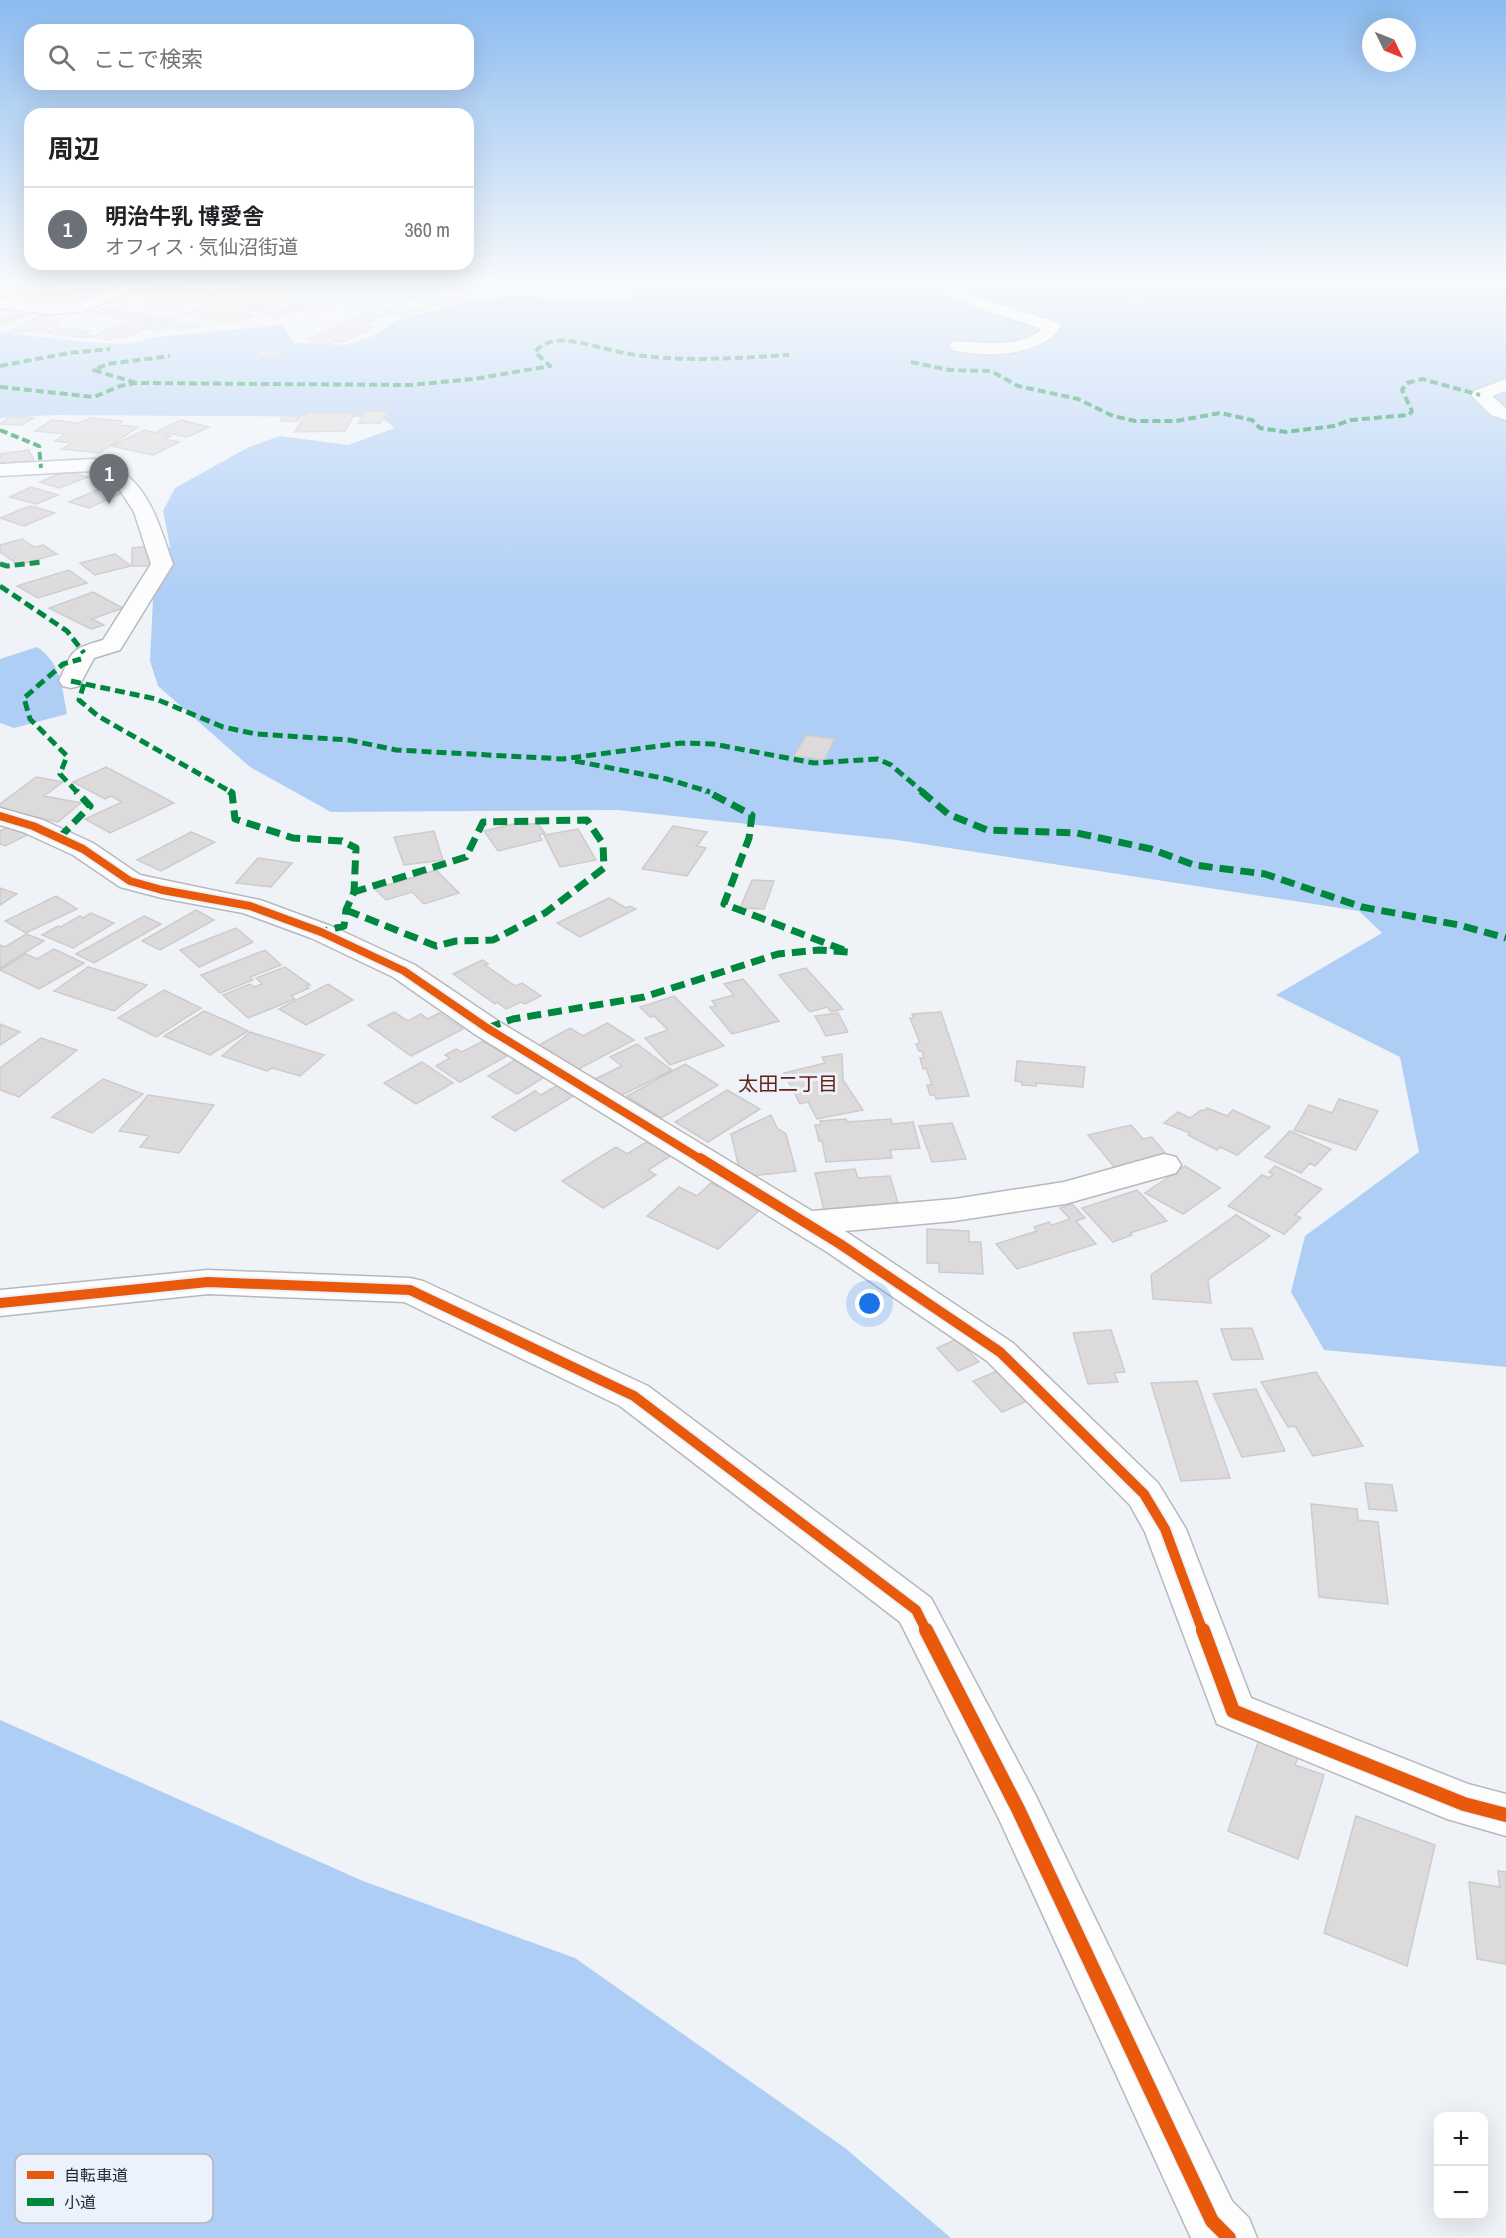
<!DOCTYPE html>
<html lang="ja">
<meta charset="utf-8">
<style>
:root{--surface:#fff;--page:#f2f2f2;--text:#202124;--muted:#757577;--line:#e0e0e0;--accent:#6c7177}
body{margin:0;font-family:"Archivo Narrow","Noto Sans JP",sans-serif;background:var(--page);color:var(--text)}
.controls{position:absolute;right:18px;bottom:18px;display:grid;overflow:hidden;border-radius:12px;box-shadow:0 6px 24px #0002}
.controls button{width:54px;height:54px;display:grid;place-items:center;padding:0;border:0;border-bottom:2px solid var(--line);background:var(--surface);color:var(--text);font:30px sans-serif}
.compass{position:absolute;left:1362px;top:18px;width:54px;height:54px;border-radius:50%;background:var(--surface);box-shadow:0 6px 24px #0002;rotate:133deg}
.you{position:absolute;left:870px;top:1304px;width:21px;height:21px;margin:-15px;border:4px solid #fff;border-radius:50%;background:#1a73e8;box-shadow:0 0 0 9px #1a73e833}
.badge{display:grid;place-items:center;width:39px;height:39px;border-radius:50%;background:var(--accent);color:#fff;font-size:20px;font-weight:700}
.pin{position:absolute;translate:-50% -50px;filter:drop-shadow(0 2px 3px #0008)}
.pin::after{content:'';position:absolute;top:32px;width:21px;height:18px;background:inherit;clip-path:polygon(0 0,100% 0,50% 100%)}
.list{margin:0;padding:0;list-style:none}
h2{display:flex;justify-content:space-between;align-items:center;height:78px;margin:0;padding:0 24px;font-size:26px}
h2 small{font-size:20px;font-weight:400;color:var(--muted)}
.list li{display:grid;grid-template-columns:39px 1fr auto;gap:18px;align-items:center;box-sizing:border-box;height:84px;padding:0 24px;border-top:2px solid var(--line)}
.list b{display:block;font-size:22px;white-space:nowrap}
.list p{margin:0;font-size:20px;white-space:nowrap;color:var(--muted)}
.list em{font-size:20px;font-style:normal;color:var(--muted)}
.icon{flex:none;width:33px;height:33px;fill:none;stroke:currentColor;stroke-width:2;stroke-linecap:round;stroke-linejoin:round}
.map{position:relative;flex:none;width:1506px;height:2238px;overflow:hidden}
.search{position:absolute;background:var(--surface);box-shadow:0 6px 24px #0002;left:24px;top:24px;width:450px;height:66px;display:flex;align-items:center;gap:15px;box-sizing:border-box;padding:0 21px;border-radius:18px;color:var(--muted);font-size:22px}
.panel{position:absolute;background:var(--surface);box-shadow:0 6px 24px #0002;left:24px;top:108px;width:450px;height:162px;border-radius:18px}
.map>svg:first-child{display:block}
</style>
<div class="map">
<svg width="1506" height="2238" viewBox="0 0 1506 2238">
<rect width="100%" height="100%" fill="#eff3f8"/>
<path fill="#d2e4fb" d="M250,284H446L453,286L397,305L352,307L293,291Z"/>
<path fill="#afcef6" d="M649,284H1506V1367L1324,1350L1291,1292L1305,1236L1419,1152L1400,1057L1276,995L1382,933L1359,911L897,840L618,810L331,812L250,767L158,686L150,661L153,598L170,546L163,511L175,488L249,447L280,436L348,445L395,428L381,417L55,415L0,418V332L82,342L127,344L157,337L283,325L294,343L346,345L373,336L397,320L468,302L513,295L621,303Z
M37,647C61,663 62,687 67,714L14,728L0,723V659Z
M0,1720L363,1881L575,1958L845,2148L951,2238H0Z"/>
<path fill="#dddadc" stroke="#cdcbcc" stroke-width="1.5" d="M477,284H551L546,289L475,286Z
M555,284H600L589,285L584,289L552,287Z
M160,285L219,294L197,304L137,295Z
M250,285L290,291L280,295L241,289Z
M24,288L89,297L80,301L67,302L11,294Z
M294,294L316,300L303,304L281,298Z
M227,295L265,301L238,313L253,316L237,323L184,315Z
M438,296L446,298L451,297L460,299L434,307L417,302Z
M1135,299L1148,302L1137,306L1125,303Z
M162,302L179,305L164,312L146,309Z
M266,302L282,304L264,313L248,310Z
M320,302L334,304L315,313L301,310Z
M293,303L306,306L295,311L282,309Z
M403,305L421,310L400,317L384,312L388,311L384,310Z
M104,309L172,318L160,324L92,314Z
M277,309L292,312L276,318L264,315Z
M363,313L383,316L365,326L373,327L364,332L335,327Z
M14,314L25,316L0,326V320Z
M39,316H47L22,332H11Z
M45,321H58L41,332L28,331Z
M129,321L152,325L123,338L116,337L109,340L92,337Z
M170,321L202,326L182,330L168,328L161,331L148,329Z
M55,328L89,331L84,334L91,335L86,338L47,333Z
M333,329L361,333L344,342L334,341L326,345L310,342L313,340L308,339Z
M282,349L284,353L261,356L258,352Z
M366,411H389L380,423H358Z
M307,413H355L345,431L295,432Z
M10,416L34,418L21,425L0,424Z
M282,416H301L298,421H281Z
M92,418L122,421L119,425L138,427L99,453L62,449L72,443L55,441L65,434L35,431L52,420L78,423Z
M181,420L209,427L187,437L158,431Z
M145,430L171,436L164,439L179,442L153,455L111,446Z
M29,450L34,461L3,466L0,454Z
M66,471L88,477L59,488L40,482Z
M31,487L58,495L36,504L10,497Z
M104,487L124,492L89,508L69,502Z
M30,506L55,513L24,526L0,518Z
M22,539L34,547L43,545L57,554L19,565L0,552V545Z
M151,546V566H132V548Z
M115,554L131,566L95,575L80,563Z
M69,570L87,583L38,598L17,586Z
M93,592L123,608L92,619L104,625L91,629L49,608Z
M806,735L835,739L824,760L794,756Z
M106,767L174,803L110,833L85,819L122,802L111,796L105,799L73,782Z
M36,777L63,782L44,796L81,803L58,822L0,810V804Z
M518,823L525,825L537,823L545,833L539,835L542,840L498,851L484,831Z
M13,824L31,833L5,846L0,844V831Z
M673,826L707,832L697,846L706,848L687,876L642,869Z
M578,829L596,860L560,867L544,835Z
M434,831L443,860L404,865L394,837Z
M191,832L215,842L161,871L137,860Z
M258,858L292,863L271,887L236,883Z
M436,870L459,893L424,904L412,892L386,900L375,889Z
M752,880L774,881L764,909L740,908Z
M0,888L17,894L0,905Z
M56,896L77,909L26,933L5,921Z
M609,898L626,908L630,906L636,909L580,937L557,923Z
M196,910L214,920L160,950L142,941Z
M91,913L114,923L73,948L42,935L58,926L61,927L80,916L83,918Z
M144,916L161,924L94,963L76,954Z
M236,928L253,942L199,967L180,950Z
M26,934L44,941L0,968V945L5,947Z
M54,949L84,963L39,989L0,970L26,954L37,959Z
M265,950L281,965L250,977L253,980L220,993L201,975Z
M483,960L488,964L485,965L515,986L522,983L541,996L525,1004L521,1002L506,1009L497,1002L495,1004L453,974Z
M88,967L147,985L114,1011L54,991Z
M285,967L310,985L306,986L309,988L291,996L295,999L248,1018L223,995L250,984L254,987L262,984L256,978Z
M806,968L843,1009L831,1012L827,1007L810,1012L779,975Z
M743,979L779,1021L732,1034L710,1007L716,1006L712,1001L734,995L724,984Z
M328,984L353,1000L306,1025L279,1009Z
M164,990L201,1008L156,1037L118,1018Z
M674,996L724,1046L670,1065L645,1038L668,1030L654,1016L650,1017L640,1007Z
M204,1011L225,1020L248,1031L210,1055L164,1036Z
M394,1012L408,1021L421,1014L428,1019L439,1013L463,1029L411,1056L368,1025Z
M941,1012L969,1096L936,1099L935,1095H930L927,1085H932L926,1068L923,1069L920,1058H924L922,1051H919L916,1044L920,1043L910,1018H914L912,1014Z
M838,1013L848,1032L826,1036L815,1016Z
M607,1023L634,1040L577,1070L539,1045L570,1028L583,1036Z
M0,1024L20,1032L0,1045Z
M250,1032L324,1055L300,1076L272,1068L267,1071L222,1056Z
M41,1038L77,1050L19,1097L0,1090V1068Z
M483,1041L507,1056L460,1082L436,1066L450,1058L445,1055L456,1049L462,1052Z
M637,1044L672,1070L616,1098L593,1080L622,1066L610,1057Z
M842,1054L843,1080L863,1110L817,1119L808,1102L800,1104L784,1073L825,1063L822,1057Z
M522,1056L551,1073L517,1094L488,1076Z
M1017,1061L1085,1067L1083,1087L1036,1083V1086L1022,1085V1082L1015,1081Z
M422,1062L453,1083L416,1104L384,1083Z
M685,1064L718,1085L661,1118L627,1096Z
M103,1079L143,1094L92,1133L52,1117Z
M561,1083L580,1092L515,1131L492,1117L535,1091L541,1095Z
M727,1090L760,1109L708,1142L675,1122Z
M148,1095L214,1105L179,1153L140,1147L149,1136L119,1131Z
M1339,1099L1378,1111L1356,1150L1294,1130L1309,1105L1332,1113Z
M1207,1108L1227,1116L1233,1110L1270,1127L1237,1155L1220,1147L1217,1150L1188,1135L1190,1133L1164,1123L1178,1112L1190,1118L1201,1110L1204,1111Z
M771,1115L777,1128L786,1134L796,1171L741,1177L731,1134Z
M846,1119L847,1122L891,1119L892,1124L913,1122L920,1148L890,1150L892,1158L826,1162L822,1141H819L815,1125H821L820,1121Z
M952,1123L966,1159L932,1162L919,1126Z
M1131,1125L1143,1139L1152,1137L1167,1155L1115,1168L1088,1135Z
M1290,1131L1331,1149L1315,1166L1310,1163L1301,1173L1265,1157Z
M648,1141L672,1155L648,1170L656,1175L603,1208L562,1181L616,1147L627,1154Z
M1185,1166L1220,1188L1183,1214L1145,1193Z
M1275,1166L1322,1189L1295,1215L1301,1218L1284,1234L1228,1206L1262,1175L1269,1178L1273,1174L1269,1172Z
M855,1169L858,1178L890,1176L898,1203L824,1210L815,1173Z
M711,1183L763,1207L718,1249L647,1216L679,1187L697,1196Z
M1137,1190L1167,1221L1130,1233L1132,1235L1113,1242L1082,1208Z
M1072,1204L1085,1218L1076,1221L1096,1244L1017,1269L996,1244L1037,1231L1034,1227L1049,1222L1052,1225L1070,1219L1060,1208Z
M1236,1215L1270,1236L1208,1280L1211,1303L1153,1299L1151,1275Z
M927,1229L969,1231V1242H981L983,1274L939,1272V1263H927Z
M1252,1328L1263,1359L1232,1360L1221,1329Z
M1111,1330L1125,1372L1114,1373L1118,1382L1088,1384L1073,1333Z
M957,1339L979,1362L958,1371L937,1348Z
M1005,1368L1034,1398L1002,1412L973,1381Z
M1316,1372L1363,1446L1313,1456L1295,1426L1288,1427L1261,1382Z
M1197,1381L1230,1478L1181,1481L1151,1383Z
M1256,1389L1285,1451L1242,1457L1213,1394Z
M1365,1483L1392,1485L1397,1511L1369,1509Z
M1311,1504L1357,1509L1358,1520L1378,1522L1388,1604L1319,1597Z
M1260,1737L1300,1752L1295,1765L1324,1775L1298,1859L1228,1831Z
M1356,1816L1435,1845L1407,1966L1324,1933Z
M1498,1871L1506,1872V1964L1477,1959L1469,1882L1500,1887Z"/>
<g fill="none" stroke-linecap="round" stroke-linejoin="round">
<g stroke="#b5b9be" stroke-width="3">
<path id="minor" d="M951,284H973L964,290L985,300L1059,323L1061,327C1040,357 984,358 952,350L949,346L952,342L958,341C985,343 1020,348 1042,329L973,306L945,293L943,290Z
M1506,379V391L1492,396L1506,408V420L1491,415L1471,395L1474,391Z
M94,459C146,472 157,519 173,564L120,650L94,658L79,686L71,688L63,686L59,681C74,649 69,650 103,640L151,564L134,512L116,484L91,471L0,476V464Z
M0,808L43,820L93,843L140,875L260,900L331,926L415,965L498,1021L812,1211L954,1199L1064,1182L1164,1154L1176,1157L1181,1165L1176,1173L1065,1204L954,1221L845,1231L1013,1343L1158,1483L1186,1529L1251,1698L1468,1784L1506,1794V1836L1447,1819L1217,1724L1145,1532L1130,1505L987,1361L827,1252L476,1035L393,977L311,938L243,913L162,898L120,887L73,855L23,832L0,825Z
M208,1270L410,1278L423,1281L648,1386L931,1598L1035,1794L1232,2201L1249,2218L1257,2238H1191L999,1819L900,1622L620,1406L404,1302L208,1294L0,1316V1290Z"/>
</g>
<g stroke="#b5b9be" stroke-width="3">
<path id="primary" d="M123,284H145L143,287L82,312L48,314L0,308V298L48,304L79,302Z"/>
</g>
<use href="#minor" fill="#fdfdfe" fill-rule="evenodd"/>
<use href="#primary" fill="#fdfdfe" fill-rule="evenodd"/>
<path stroke="#00873e" stroke-width="4" stroke-dasharray="8 4" stroke-linecap="butt" d="M911,362L950,370L991,371L1018,386L1078,399L1113,416L1135,421H1176L1220,413L1252,420L1260,428L1286,432L1334,426L1351,420L1409,415L1412,411L1402,390L1407,383L1422,379L1480,395
M0,366L69,353L110,349
M136,383L94,370L107,364L170,356
M0,387L94,397L120,386L136,383L409,385L474,379L550,366L535,352C546,339 561,339 577,342C597,346 616,352 636,355C687,362 738,358 789,355
M0,430L39,446L41,468"/>
<path stroke="#00873e" stroke-width="5" stroke-dasharray="10 5" stroke-linecap="butt" d="M0,564L7,566L42,562
M0,586L67,631L84,653
M71,681L156,699L223,727L256,734L349,740L396,750L563,759L681,743L713,744L814,763L878,759L891,765L923,792
M84,684L79,700L98,716L231,792
M575,761L667,779L710,792
M77,792L60,774L67,756L30,719L24,698L63,664L81,659"/>
<path stroke="#00873e" stroke-width="7" stroke-dasharray="14 7" stroke-linecap="butt" d="M229,791L232,793L235,819L293,838L342,841L356,848L354,892L346,910L344,926L321,932
M921,791L948,814L987,830L1077,833L1151,849L1194,865L1265,874L1362,907L1459,925L1506,938
M59,838L90,806L76,791
M346,910L436,946L456,941L493,940L545,913L604,868L603,844L587,820L483,822L466,857L354,892
M487,1028L513,1019L644,997L778,954L819,950L849,952L724,904L749,838L752,815L706,791"/>
<g stroke="#ebf2fc" stroke-width="12">
<path id="cycleway-far2" d="M0,816L33,826L83,849L130,881L162,890L250,906L321,932L404,971L487,1028L702,1160"/>
</g>
<g stroke="#ebf2fc" stroke-width="14">
<path id="cycleway-far1" d="M700,1158L840,1244L1000,1352L1144,1494L1165,1529L1203,1632
M0,1303L208,1282L410,1290L634,1396L916,1610L927,1632"/>
</g>
<g stroke="#ebf2fc" stroke-width="17">
<path id="cycleway" d="M926,1630L1018,1809L1212,2221L1229,2238
M1203,1630L1233,1711L1464,1804L1506,1815"/>
</g>
<use href="#cycleway-far2" stroke="#e8590c" stroke-width="8"/>
<use href="#cycleway-far1" stroke="#e8590c" stroke-width="10"/>
<use href="#cycleway" stroke="#e8590c" stroke-width="14"/>
</g>
<linearGradient id="sky" x2="0" y2="1"><stop stop-color="#8cbcf0"/><stop offset="0.47" stop-color="#f8fafc"/><stop offset="1" stop-color="#f8fafc" stop-opacity="0"/></linearGradient>
<rect width="1506" height="598" fill="url(#sky)"/>
<g text-anchor="middle" dominant-baseline="central" stroke-width="6" stroke-linejoin="round" paint-order="stroke">
<g font-size="20" fill="#64220f" stroke="#ebf2fc">
<text x="788" y="1083">太田二丁目</text>
</g>
</g>
<rect x="15" y="2154" width="198" height="69" rx="9" fill="#ebf2fc" stroke="#b0b6bf" stroke-width="1.5"/>
<rect x="27" y="2171" width="27" height="8" fill="#e8590c"/>
<rect x="27" y="2198" width="27" height="8" fill="#00873e"/>
<g font-size="16" fill="#262b31">
<text x="64" y="2181">自転車道</text>
<text x="64" y="2208">小道</text>
</g>
</svg>
<div class="controls">
<button>+</button>
<button>−</button>
</div>
<svg class="compass" viewBox="-18 -18 36 36"><path d="M0-13l5 13h-10z" fill="#e53935"/><path d="M0 13l5-13h-10z" fill="#757577"/></svg>
<div class="you"></div>
<div class="pin badge" style="left:109px;top:504px">1</div>
<div class="search"><svg class="icon" aria-label="search" viewBox="0 0 24 24"><circle cx="10" cy="10" r="6"/><path d="M15 15l6 6"/></svg>ここで検索</div>
<section class="panel">
<h2>周辺<small></small></h2>
<ul class="list">
<li><span class="badge">1</span><div><b>明治牛乳 博愛舎</b><p>オフィス · 気仙沼街道</p></div><em>360 m</em></li>
</ul>
</section>
</div>
